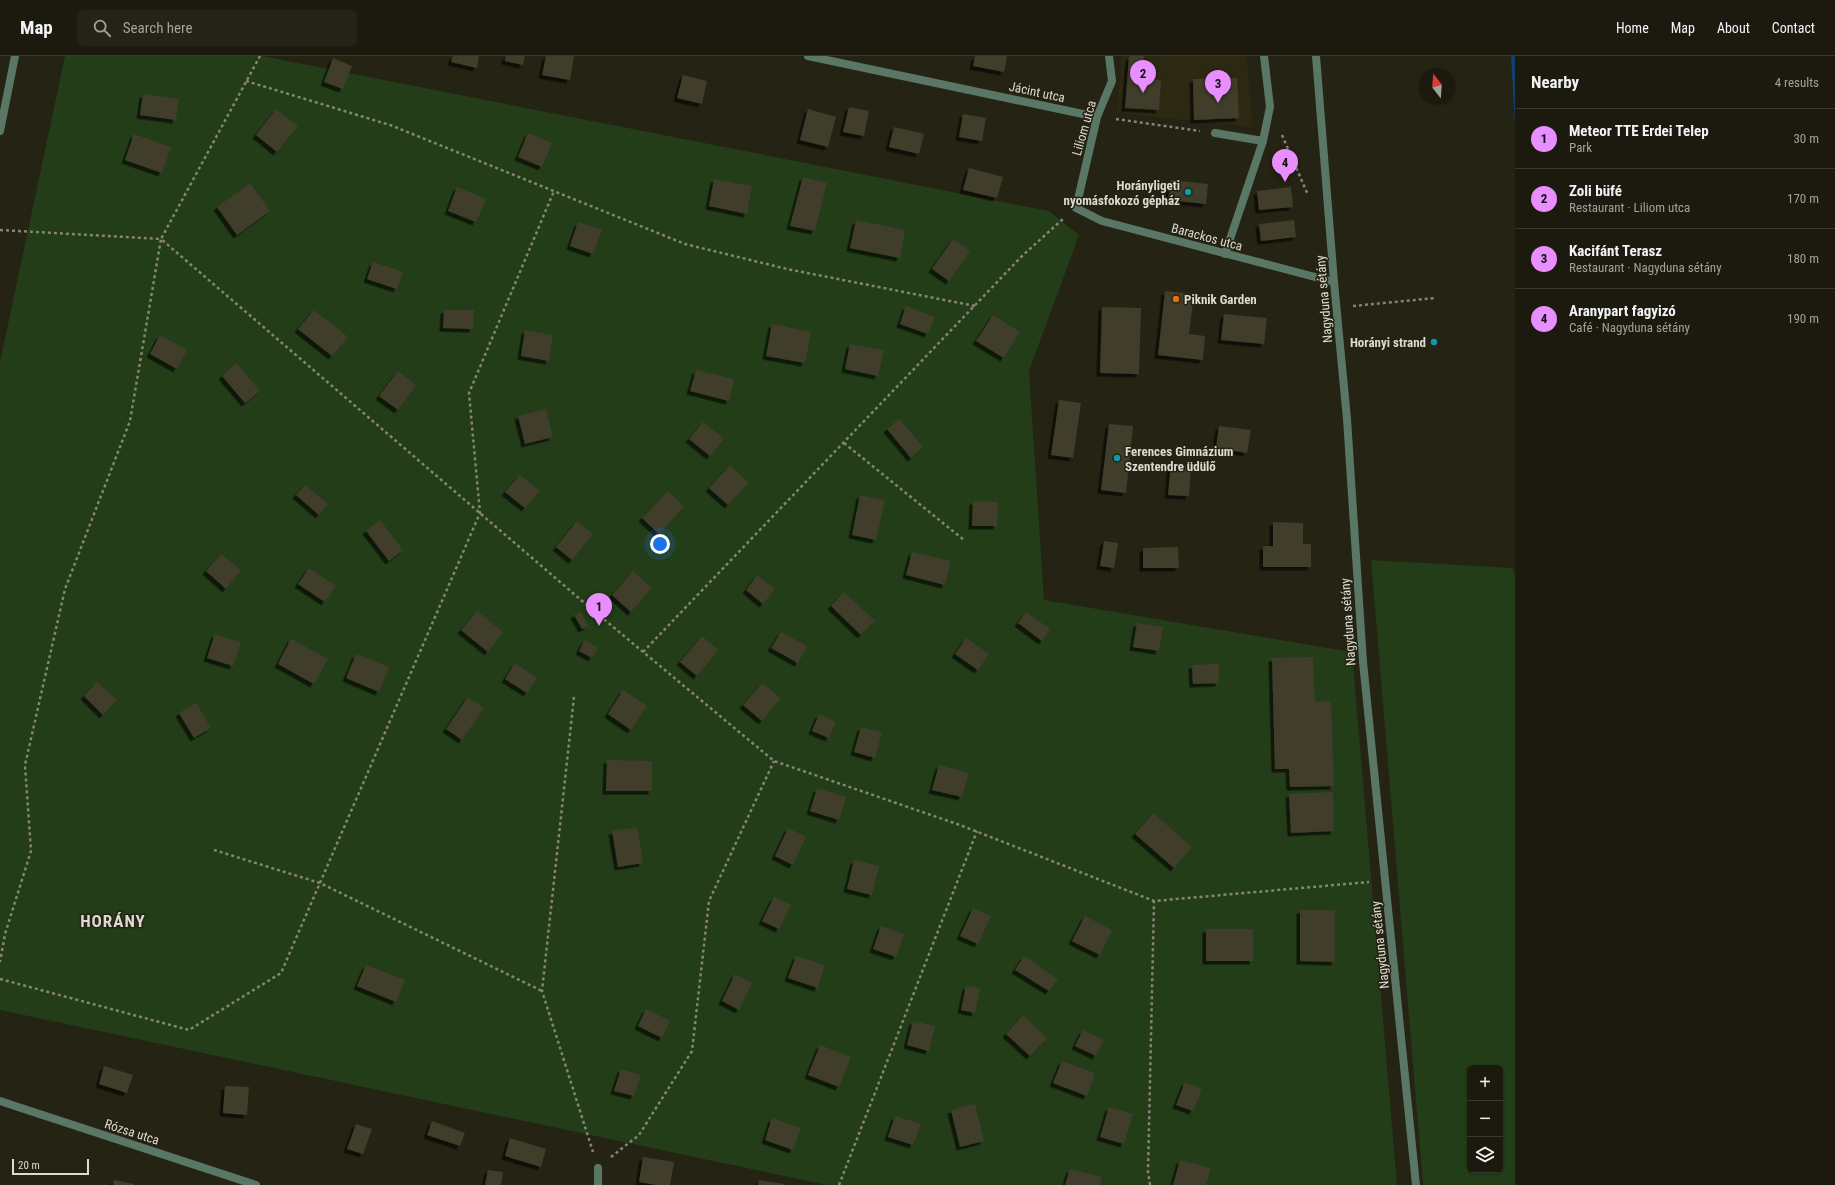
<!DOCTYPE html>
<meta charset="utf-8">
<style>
:root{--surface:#1c1a0e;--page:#252317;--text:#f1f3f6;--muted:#a0a19e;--line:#3a382e;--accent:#e88eff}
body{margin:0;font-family:"Roboto Condensed",sans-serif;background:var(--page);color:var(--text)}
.controls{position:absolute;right:12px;bottom:12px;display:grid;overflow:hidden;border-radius:6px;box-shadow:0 1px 3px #0004}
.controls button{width:36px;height:36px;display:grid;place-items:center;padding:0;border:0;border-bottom:1px solid var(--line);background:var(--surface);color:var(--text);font:20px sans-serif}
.compass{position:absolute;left:1419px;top:12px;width:36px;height:36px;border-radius:50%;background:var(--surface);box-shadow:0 1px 3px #0004;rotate:343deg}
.scale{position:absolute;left:12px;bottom:10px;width:77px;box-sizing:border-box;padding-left:4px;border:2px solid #dddbd1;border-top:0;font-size:11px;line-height:14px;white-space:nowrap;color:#dddbd1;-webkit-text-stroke:3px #252313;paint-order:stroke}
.you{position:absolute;left:660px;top:488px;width:14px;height:14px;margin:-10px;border:3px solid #fff;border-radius:50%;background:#1a73e8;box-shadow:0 0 0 6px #1a73e833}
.badge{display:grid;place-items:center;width:26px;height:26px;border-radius:50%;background:var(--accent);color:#111;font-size:13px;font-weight:700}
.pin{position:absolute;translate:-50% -33px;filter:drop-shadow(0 1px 2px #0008)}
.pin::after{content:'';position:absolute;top:21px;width:14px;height:12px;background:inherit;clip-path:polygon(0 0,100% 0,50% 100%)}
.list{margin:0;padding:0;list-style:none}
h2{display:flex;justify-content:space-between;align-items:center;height:52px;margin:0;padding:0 16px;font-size:17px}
h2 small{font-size:13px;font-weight:400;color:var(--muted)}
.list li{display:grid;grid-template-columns:26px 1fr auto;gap:12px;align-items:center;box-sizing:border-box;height:60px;padding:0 16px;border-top:1px solid var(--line)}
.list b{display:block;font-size:15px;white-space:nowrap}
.list p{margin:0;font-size:13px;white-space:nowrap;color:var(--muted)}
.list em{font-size:13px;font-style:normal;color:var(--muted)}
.icon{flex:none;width:22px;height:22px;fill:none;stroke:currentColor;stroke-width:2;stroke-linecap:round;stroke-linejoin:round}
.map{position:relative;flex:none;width:1515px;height:1129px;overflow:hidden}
header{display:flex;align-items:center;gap:24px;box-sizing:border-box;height:56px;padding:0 20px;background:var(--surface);border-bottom:1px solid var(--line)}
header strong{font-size:19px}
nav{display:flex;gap:22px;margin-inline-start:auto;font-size:14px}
.search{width:280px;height:36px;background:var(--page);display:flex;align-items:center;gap:10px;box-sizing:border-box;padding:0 14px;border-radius:6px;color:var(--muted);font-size:15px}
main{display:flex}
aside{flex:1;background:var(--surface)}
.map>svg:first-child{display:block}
</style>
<header>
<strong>Map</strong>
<div class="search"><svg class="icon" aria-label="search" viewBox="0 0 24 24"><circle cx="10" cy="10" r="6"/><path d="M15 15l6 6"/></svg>Search here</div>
<nav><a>Home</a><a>Map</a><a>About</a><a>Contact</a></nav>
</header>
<main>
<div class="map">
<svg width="1515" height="1129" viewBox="0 0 1515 1129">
<defs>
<filter id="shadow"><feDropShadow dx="-3.5" dy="3.5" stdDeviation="0" flood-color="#0009"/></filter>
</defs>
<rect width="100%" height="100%" fill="#252313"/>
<path fill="#2c2811" d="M1122,0H1247L1253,71L1117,57Z"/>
<path fill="#223d17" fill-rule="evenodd" d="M65,0H262L1049,155L1079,179L1029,315L1044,544L1352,596L1397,1129H827L0,954V306Z
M1371,504L1512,512L1515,518V1129H1423ZM1470,1012H1500V1114H1470Z"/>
<path fill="#0f4273" d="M1511,0H1515V68Z"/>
<path fill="#403d2c" filter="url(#shadow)" d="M453,0H479L477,12L451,6Z
M506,0H525L523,9L505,5Z
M546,0H574L570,24L542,19Z
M975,0H1007L1004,16L973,10Z
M1129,0H1144L1142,23L1161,24L1159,54L1125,52Z
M333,2L352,10L343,33L324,26Z
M683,19L707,25L702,48L677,42Z
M1237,22L1239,62L1194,64L1193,23Z
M143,38L179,43L176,64L140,59Z
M849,51L869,55L864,80L843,76Z
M276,53L298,70L277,96L256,79Z
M808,53L836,61L828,91L800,84Z
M963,58L986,62L982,85L959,81Z
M894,71L924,78L919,98L889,91Z
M528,77L552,87L542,111L518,101Z
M134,78L171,91L162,117L125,104Z
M969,112L1003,121L997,142L963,134Z
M803,121L827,127L815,175L790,170Z
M714,123L752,130L747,158L709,150Z
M1171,124L1208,128L1206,148L1168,144Z
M250,127L270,155L237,179L217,151Z
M457,131L486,143L476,166L448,155Z
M1291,131L1293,151L1259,154L1257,135Z
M856,164L905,174L900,202L850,192Z
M1294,164L1296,181L1261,185L1259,168Z
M578,166L602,174L593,198L570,190Z
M953,183L970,195L949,225L932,213Z
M373,206L403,216L397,233L367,223Z
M1165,235L1194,238L1189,278L1205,280L1203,304L1158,299Z
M906,250L935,261L928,278L900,268Z
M1102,251L1141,252L1139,318L1100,317Z
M314,254L348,281L332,300L298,273Z
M444,254H474L473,273L443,272Z
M1224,258L1267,262L1264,288L1221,284Z
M993,259L1020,276L1004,302L976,285Z
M772,268L811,276L805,307L766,300Z
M525,274L553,279L549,305L521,300Z
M160,279L187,294L177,313L150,298Z
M850,288L884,294L878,320L845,313Z
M236,307L260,335L245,347L222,320Z
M696,314L734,323L729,345L690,335Z
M398,315L416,329L398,354L379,340Z
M1059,344L1081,347L1073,402L1051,399Z
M546,353L553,381L525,388L518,360Z
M899,363L923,391L911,402L887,373Z
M703,366L724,383L710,400L689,383Z
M1109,368L1133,370L1126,437L1101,434Z
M1219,370L1251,374L1247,397L1216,392Z
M1171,408L1191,410L1189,440L1168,439Z
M730,409L749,427L728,449L709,432Z
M520,419L540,435L525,452L505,436Z
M305,429L328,448L319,459L296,439Z
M668,435L684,451L659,478L642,462Z
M860,439L885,444L876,484L852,479Z
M973,445L998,446L997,470H972Z
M380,464L403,494L389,505L366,475Z
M577,465L593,478L572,504L556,491Z
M1273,466L1303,467V488H1311V511H1263V490H1273Z
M1104,485L1118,487L1114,512L1100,510Z
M1178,491L1179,512H1143V492Z
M912,496L951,505L945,529L906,519Z
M221,498L241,514L226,533L206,515Z
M309,512L336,530L325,546L298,528Z
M633,515L652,532L631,556L612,539Z
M757,519L775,533L763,548L746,534Z
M844,536L875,565L861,579L831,550Z
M477,555L503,576L488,596L461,574Z
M581,556L588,570L582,573L574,559Z
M1026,556L1050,573L1042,585L1018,567Z
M1137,567L1163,571L1159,595L1133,591Z
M781,576L807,590L798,607L771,592Z
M215,578L241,586L233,610L207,602Z
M702,580L718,594L697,620L680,606Z
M966,582L989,598L978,614L955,598Z
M291,583L328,603L314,628L278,608Z
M585,584L598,592L592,602L579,595Z
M356,598L389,611L379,636L346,622Z
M1313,601L1315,646L1331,645L1334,730L1290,731L1289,713H1275L1272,602Z
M515,607L537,622L527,637L505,623Z
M1219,608V627L1193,628L1192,609Z
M97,626L117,644L103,659L84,640Z
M762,627L781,642L762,665L743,649Z
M623,634L647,650L631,674L608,658Z
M468,641L484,652L462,684L446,673Z
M196,647L211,672L194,682L179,657Z
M819,658L836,666L829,682L812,675Z
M861,671L882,676L875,702L854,696Z
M607,704L652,705V735H606Z
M939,709L969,717L962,741L932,734Z
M817,732L846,741L839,764L810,755Z
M1333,736L1334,775L1291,777L1289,738Z
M1153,757L1192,791L1174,812L1135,778Z
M637,771L643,807L618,811L612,775Z
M788,772L806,781L793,809L775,800Z
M854,804L879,810L872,839L847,833Z
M774,841L791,849L779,873L762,865Z
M973,852L991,860L978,888L960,880Z
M1300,854H1335V906L1300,905Z
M1085,860L1112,874L1100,899L1072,885Z
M881,870L904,878L896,901L873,893Z
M1206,873H1253V905H1206Z
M796,900L825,909L818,932L788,922Z
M1024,900L1058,923L1049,935L1015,914Z
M366,909L405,924L396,946L357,930Z
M735,918L752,927L739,954L722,945Z
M966,930L980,932L975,957L961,954Z
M646,953L670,965L662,982L638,970Z
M1023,959L1047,982L1030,1000L1006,978Z
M913,965L935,970L929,995L907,989Z
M1083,974L1104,984L1096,1000L1075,990Z
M820,989L851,1001L839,1031L808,1019Z
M1062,1005L1095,1017L1087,1040L1053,1027Z
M104,1010L133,1019L127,1037L99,1028Z
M621,1013L641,1019L634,1040L614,1035Z
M1185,1026L1202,1033L1193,1055L1176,1049Z
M225,1030L249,1031L247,1059L223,1057Z
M975,1048L984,1085L960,1091L951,1054Z
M1109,1051L1133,1058L1124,1088L1100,1081Z
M895,1060L921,1068L913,1089L888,1081Z
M772,1062L801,1072L793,1094L765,1084Z
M432,1065L465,1077L460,1090L427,1079Z
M356,1068L372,1073L363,1098L347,1093Z
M510,1082L546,1093L541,1111L505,1100Z
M643,1101L674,1106L670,1129H657L639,1126Z
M1180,1104L1211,1112L1206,1129H1173Z
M1070,1113L1102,1121L1100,1129H1065Z
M488,1114L503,1116L501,1129H485Z
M114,1124L134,1128V1129H113Z
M759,1124L784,1128V1129H758Z"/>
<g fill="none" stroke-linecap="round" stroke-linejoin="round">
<path stroke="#868477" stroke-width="2.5" stroke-dasharray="3 3" stroke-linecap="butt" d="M260,0L161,183L588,550L774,705L960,769L1154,845L1369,826
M246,25L390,69L685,188L787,213L975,250
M1116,63L1200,75
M1282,79L1308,139
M0,174L161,183L130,365L65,533L25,709L31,795L5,878L0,906
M1353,250L1435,242
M844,387L964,484
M643,596L1023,199L1063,163
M574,641L542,935L593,1096
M214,794L320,827L542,935
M0,923L189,974L281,917L480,457L469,337L554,135
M611,1101L639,1079L692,995L709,845L774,705
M839,1129L977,775
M1150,1129L1148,1115L1154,845"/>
<path stroke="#5a7766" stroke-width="8" d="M1215,77L1263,85
M1225,198L1263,85L1270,51L1264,0
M598,1112V1129"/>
<path stroke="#5a7766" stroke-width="8" d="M808,0L1097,61
M1109,0L1112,25L1097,61L1076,152L1102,165L1334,226
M1316,0L1334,226L1347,363L1363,606L1416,1129
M0,75L15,0
M0,1045L256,1129"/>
</g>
<g fill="#0f9aa8" stroke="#252313" stroke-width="1.5">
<circle cx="1188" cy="136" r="4"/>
<circle cx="1434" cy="286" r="4"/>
<circle cx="1117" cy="402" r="4"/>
</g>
<circle fill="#e8710a" stroke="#252313" stroke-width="1.5" cx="1176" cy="243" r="4"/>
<g text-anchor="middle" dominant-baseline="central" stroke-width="3" stroke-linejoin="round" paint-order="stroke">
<g font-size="13" fill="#dddbd1" stroke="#252313">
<text transform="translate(1037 36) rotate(12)">Jácint utca</text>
<text transform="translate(1084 72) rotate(-74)">Liliom utca</text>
<text transform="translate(1207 181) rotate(15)">Barackos utca</text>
<text transform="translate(1324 243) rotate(-95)">Nagyduna sétány</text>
<text transform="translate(1348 566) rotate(-94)">Nagyduna sétány</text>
<text transform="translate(1380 889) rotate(-96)">Nagyduna sétány</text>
<text transform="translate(132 1076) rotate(18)">Rózsa utca</text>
</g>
<g font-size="13" font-weight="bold" fill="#dddbd1" stroke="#252313" text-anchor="end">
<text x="1180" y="129">Horányligeti<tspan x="1180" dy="15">nyomásfokozó gépház</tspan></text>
<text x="1184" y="243" text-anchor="start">Piknik Garden</text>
<text x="1426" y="286">Horányi strand</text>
<text x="1125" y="395" text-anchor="start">Ferences Gimnázium<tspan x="1125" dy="15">Szentendre üdülő</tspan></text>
</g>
<g font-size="17" font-weight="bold" letter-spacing="1" fill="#dddbd1" stroke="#252313">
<text x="113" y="865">HORÁNY</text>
</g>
</g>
</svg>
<div class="controls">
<button>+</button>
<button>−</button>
<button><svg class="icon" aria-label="layers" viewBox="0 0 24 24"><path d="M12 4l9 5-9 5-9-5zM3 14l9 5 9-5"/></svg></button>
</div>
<svg class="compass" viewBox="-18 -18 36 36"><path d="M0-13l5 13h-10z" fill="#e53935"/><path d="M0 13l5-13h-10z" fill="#a0a19e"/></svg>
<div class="scale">20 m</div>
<div class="you"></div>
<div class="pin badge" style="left:599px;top:570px">1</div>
<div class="pin badge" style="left:1143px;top:37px">2</div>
<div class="pin badge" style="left:1218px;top:47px">3</div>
<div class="pin badge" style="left:1285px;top:126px">4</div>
</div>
<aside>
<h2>Nearby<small>4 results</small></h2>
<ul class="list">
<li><span class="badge">1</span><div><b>Meteor TTE Erdei Telep</b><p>Park</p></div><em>30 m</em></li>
<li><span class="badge">2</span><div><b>Zoli büfé</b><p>Restaurant · Liliom utca</p></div><em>170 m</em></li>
<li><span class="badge">3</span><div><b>Kacifánt Terasz</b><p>Restaurant · Nagyduna sétány</p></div><em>180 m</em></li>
<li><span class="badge">4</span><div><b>Aranypart fagyizó</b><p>Café · Nagyduna sétány</p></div><em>190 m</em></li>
</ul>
</aside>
</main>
